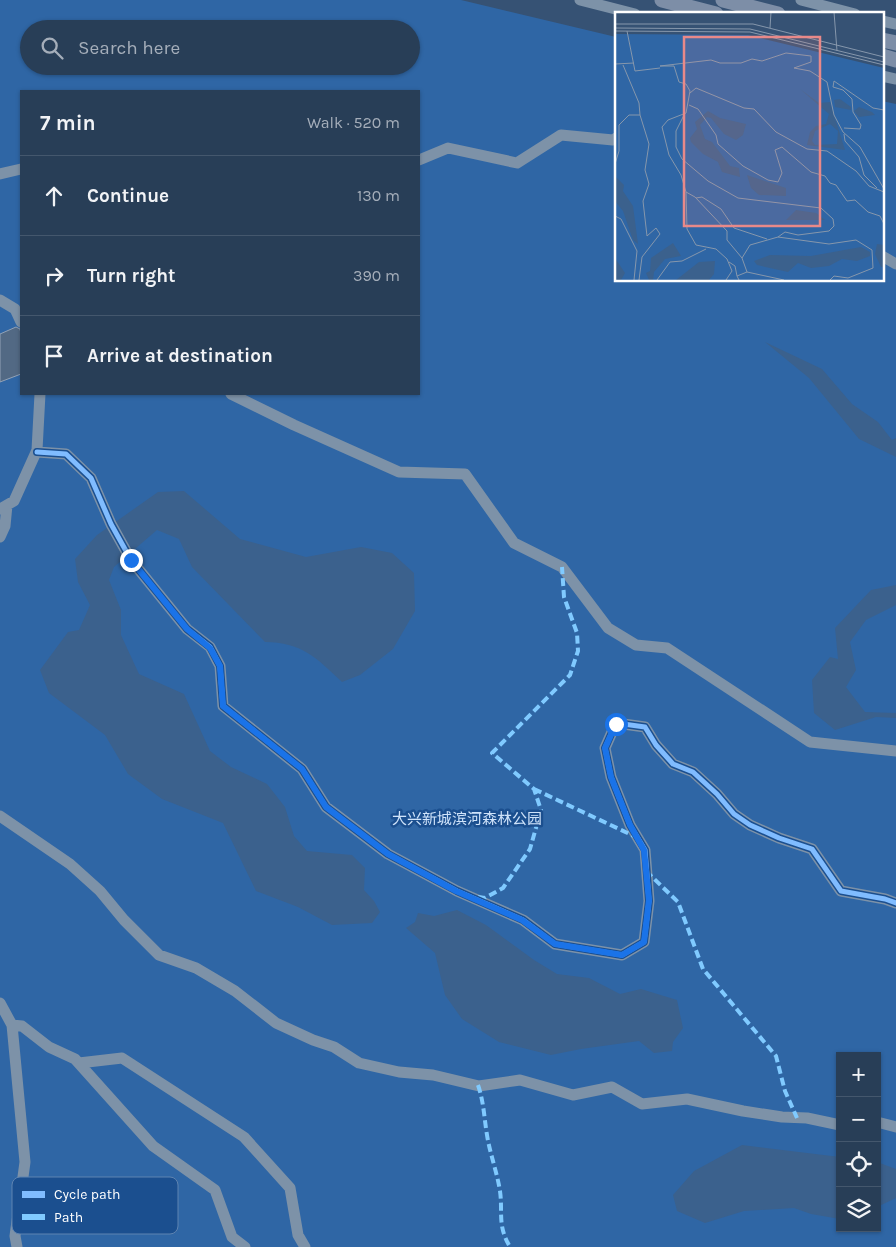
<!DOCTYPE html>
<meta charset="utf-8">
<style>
:root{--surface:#283e57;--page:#344961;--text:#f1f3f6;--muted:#a5aeba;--line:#44576d}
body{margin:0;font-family:Karla,"Noto Sans SC",sans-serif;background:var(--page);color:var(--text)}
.controls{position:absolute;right:15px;bottom:15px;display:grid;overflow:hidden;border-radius:0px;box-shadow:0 1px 4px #0004}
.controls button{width:45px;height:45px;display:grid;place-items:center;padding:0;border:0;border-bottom:1px solid var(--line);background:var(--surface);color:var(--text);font:25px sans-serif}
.stop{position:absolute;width:15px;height:15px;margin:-11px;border:4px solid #1a73e8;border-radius:50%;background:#fff}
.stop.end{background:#1a73e8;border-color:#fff;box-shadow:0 1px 5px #0008}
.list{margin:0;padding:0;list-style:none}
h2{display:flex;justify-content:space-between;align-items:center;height:65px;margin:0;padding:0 20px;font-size:21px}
h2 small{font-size:16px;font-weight:400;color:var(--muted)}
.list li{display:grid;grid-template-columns:32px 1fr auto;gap:15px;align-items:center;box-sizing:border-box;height:80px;padding:0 20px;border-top:1px solid var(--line)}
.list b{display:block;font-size:19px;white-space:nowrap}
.list em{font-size:16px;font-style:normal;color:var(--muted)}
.icon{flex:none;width:28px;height:28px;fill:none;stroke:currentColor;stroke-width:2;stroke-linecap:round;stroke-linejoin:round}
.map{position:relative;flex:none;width:896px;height:1247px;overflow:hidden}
.search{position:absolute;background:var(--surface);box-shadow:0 1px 4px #0004;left:20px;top:20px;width:400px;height:55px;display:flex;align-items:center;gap:12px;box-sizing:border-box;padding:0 18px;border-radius:28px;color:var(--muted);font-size:19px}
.panel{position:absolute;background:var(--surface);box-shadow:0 1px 4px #0004;left:20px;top:90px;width:400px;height:305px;border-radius:0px}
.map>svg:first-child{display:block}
</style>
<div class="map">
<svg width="896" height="1247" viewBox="0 0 896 1247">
<rect width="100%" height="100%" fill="#365274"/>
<path fill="#2f66a5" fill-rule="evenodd" d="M0,0H461L616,37V280H882V101L896,104V1247H0ZM29,29H411V66H29ZM21,91H419V394H21ZM840,1056H877V1228H840Z"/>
<path fill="#3b618d" d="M765,342L822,369L852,404L878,422L892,440L896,438V457L859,439L809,378Z
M184,491L240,539L306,557L361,547L392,553L414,573L415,611L393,649L360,675L342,682C317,658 301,642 265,642L192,567L179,539L157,530L114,567L109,580L121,610V635L139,674L184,694L210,751L231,767L267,784L285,807L294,836L307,851L352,855L365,868L364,890L374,901L380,912L372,923L332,925L298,907L256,891L223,823L162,799L128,774L105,735L49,693L40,670L68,632L79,630L90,605L78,582L75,559L97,535L158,492Z
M896,585V605L866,620L850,642L856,670L846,687L865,712L896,713V718L876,717L835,730L814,713L812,680L830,657L838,659L835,628L871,590Z
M457,910L486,925L534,960L557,974L589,978L620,994L641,989L677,1000L683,1028L673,1042L672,1051L654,1053L639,1041L581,1049L551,1055L499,1042L462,1019L445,995L435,953L406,928L415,922L418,913L434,916Z
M742,1145L840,1157V1219L811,1214L794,1208L744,1211L705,1223L677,1211L673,1195L694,1171Z
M877,1162L896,1169V1198L877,1207Z"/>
<path fill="#526984" stroke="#92a2b6" d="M16,327L20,329L21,334V374L0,382V334Z"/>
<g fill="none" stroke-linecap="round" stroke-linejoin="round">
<path stroke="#7d92a8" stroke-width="11" d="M580,0L635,14
M801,0L855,14
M882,21L896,24
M882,76L896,79
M419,160L448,148L517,163L561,135L613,140L616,138
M0,174L21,169
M882,256L896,264
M0,300L15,309L21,322
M231,394L294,425L399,472L465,474L514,543L562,567L608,628L636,645L667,648L810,742L896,751
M37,452L66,454L91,478L111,524L131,560L187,629L210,647L220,666L223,706L302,769L326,807L388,854L457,891L523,920L555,944L622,955L644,942L649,901L645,850L630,825L611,777L605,748L616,723L645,727L656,745L673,764L693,772L717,794L734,814L750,825L779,838L812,849L841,891L885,899L896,903
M0,509L14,501L37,450L40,394
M0,537L5,526L7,505
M0,816L70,864L100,891L124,920L159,955L196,968L235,991L276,1023L313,1040L334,1047L359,1063L399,1072L433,1075L479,1086L520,1080L573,1095L612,1087L642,1104L687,1099L743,1111L782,1117L807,1118L840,1125
M0,1003L12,1025L25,1162L15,1236L17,1247
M12,1025L22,1026L49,1047L75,1059L153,1146L215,1190L232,1237L245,1247
M79,1063L122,1058L244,1137L290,1188L298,1235L305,1247
M877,1122L896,1127"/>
<path stroke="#7d8ea7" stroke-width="15" d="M662,0L716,14
M723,0L778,14
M882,40L896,43
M882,56L896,60"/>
<path stroke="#80caff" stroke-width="4" stroke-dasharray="8 4" stroke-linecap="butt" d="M534,789L636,837
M646,871L678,902L703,969L776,1056L785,1091L797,1118
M478,897L485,898L503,888L530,849L541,810L534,789L492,753L570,675L578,651L577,633L564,597L562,567
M478,1085C484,1103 484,1117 487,1135C490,1154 497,1172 500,1191C503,1213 497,1225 510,1247"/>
<g stroke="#1b4f8f" stroke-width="8">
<path id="cycleway" d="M37,452L66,454L91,478L111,524L131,560L187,629L210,647L220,666L223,706L302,769L326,807L388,854L457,891L523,920L555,944L622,955L644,942L649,901L645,850L630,825L611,777L605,748L616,723L645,727L656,745L673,764L693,772L717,794L734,814L750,825L779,838L812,849L841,891L885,899L896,903"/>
</g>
<use href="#cycleway" stroke="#80bcff" stroke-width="5"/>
</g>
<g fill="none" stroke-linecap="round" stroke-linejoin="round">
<path stroke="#1a73e8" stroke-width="6" d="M131,560L187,629L210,648L220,666L223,706L302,769L326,807L388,854L456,891L522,920L555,944L622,955L644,942L649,900L644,850L630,825L611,777L605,748L616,724"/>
</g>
<g text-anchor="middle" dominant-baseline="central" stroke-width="5" stroke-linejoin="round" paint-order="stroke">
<g font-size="15" fill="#cfe3fa" stroke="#1b4f8f">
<text x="467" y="819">大兴新城滨河森林公园</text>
</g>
</g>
<g transform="translate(615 12)">
<rect width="269" height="269" fill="#365274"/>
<path d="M0,22L133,23L269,56V268H0Z" fill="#2f66a5"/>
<path d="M185,77L204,91L215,90L230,138L192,133L195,120L201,114L211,112L214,102ZM215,112L223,119L222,132L200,133L197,129L200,119ZM225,87L236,95V98L220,95L219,88ZM244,95L257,100L260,103L244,105L239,99ZM93,99L105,106L131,112L128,123L121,128L109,122L96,106L92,105L85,113L90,127L97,130L115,154L124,156L125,165L107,160L103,150L88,142L76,130L75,126L82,117L80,110ZM132,163L171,176V184L144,183L136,176ZM0,164L9,173L8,179L18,194L23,232L18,228L8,199L0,189ZM181,198L201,201L210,208H171ZM58,231L66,244L50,247L39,260L38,268H34L31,261L35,259L36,246ZM262,232L269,233V255H266L260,242ZM246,235L255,240V244L242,249L227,247L214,254L196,256L183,251L173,260L142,253L139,249L155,243L196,244ZM0,246L10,261L6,268H1ZM100,249L99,262L94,268H61L84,250Z" fill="#3b618d" fill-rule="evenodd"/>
<path fill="none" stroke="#8697ac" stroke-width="1" d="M219,0L222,39M0,12H138L269,45M0,16L135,17L269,50M155,16L156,0M0,19L135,20L269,53M12,19L20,59L45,56M0,52L19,51M8,53L24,91L25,103M75,81L81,76L129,96L139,97L161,120L192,137L212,139L241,159L254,174L269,180M74,93L83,97L101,123L103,132L128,154L153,168L163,170L167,161L160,138L167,135L196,160L210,164L215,171L221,173L232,189L240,188L253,200L265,204L269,212M70,101L61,119V135L67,147L93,169L123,186L206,196L218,207L219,214L214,219L183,223L170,220L163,225M229,116L245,117L246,113L238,100L237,87L228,78L218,75L219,69L258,96L269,98M229,122L230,129L244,145L249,163L262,176M0,152L4,139V113L14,103H25L34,132L30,158L34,172L28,189L32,224L41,216L45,222L27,245L24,268M71,180L80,185L112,219V228L127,246L132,260M81,186L87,185L106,197L119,216L152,227M0,204L6,207L22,239L19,268M127,246L135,233L163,225L214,232L241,228L257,238L258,256L233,266L219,264L215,268M114,250L120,254L122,264M42,268L55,250L67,249L91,237M111,268L117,259L112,247L101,237L81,233L72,217L71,180L66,163L54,143L47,115L53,108L71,101L75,79L71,72L64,70L59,54H45L96,48L105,51H126L137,47L147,49L171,41L196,44V50L179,56L195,59L212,70L219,103L228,120L245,135L269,177M124,268L122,264L132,260L169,268"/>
<path fill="#e88989" fill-opacity="0.15" stroke="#e88989" stroke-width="2.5" d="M69,25H205V214H69Z"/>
<rect width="269" height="269" fill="none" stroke="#fff" stroke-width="2.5"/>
</g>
<rect x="12" y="1177" width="166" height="57" rx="8" fill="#1b4f8f" stroke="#5f84b1" stroke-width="1"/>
<rect x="22" y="1191" width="23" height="7" fill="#80bcff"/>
<rect x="22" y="1214" width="23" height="6" fill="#80caff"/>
<g font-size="14" fill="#fff">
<text x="54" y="1199">Cycle path</text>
<text x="54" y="1222">Path</text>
</g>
</svg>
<div class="controls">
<button>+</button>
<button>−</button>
<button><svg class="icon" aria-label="locate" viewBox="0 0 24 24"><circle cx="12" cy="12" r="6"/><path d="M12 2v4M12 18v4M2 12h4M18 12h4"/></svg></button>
<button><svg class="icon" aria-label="layers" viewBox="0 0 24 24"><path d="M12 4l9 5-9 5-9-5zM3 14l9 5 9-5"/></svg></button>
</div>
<div class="stop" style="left:616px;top:724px"></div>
<div class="stop end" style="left:131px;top:560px"></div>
<div class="search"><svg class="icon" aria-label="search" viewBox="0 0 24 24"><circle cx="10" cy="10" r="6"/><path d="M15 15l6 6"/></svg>Search here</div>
<section class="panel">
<h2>7 min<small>Walk · 520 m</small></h2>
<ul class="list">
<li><svg class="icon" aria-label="ahead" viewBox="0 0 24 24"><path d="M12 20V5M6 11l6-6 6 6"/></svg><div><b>Continue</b></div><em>130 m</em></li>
<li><svg class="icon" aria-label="right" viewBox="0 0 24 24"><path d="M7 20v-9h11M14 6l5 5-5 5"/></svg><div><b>Turn right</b></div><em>390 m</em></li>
<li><svg class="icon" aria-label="arrive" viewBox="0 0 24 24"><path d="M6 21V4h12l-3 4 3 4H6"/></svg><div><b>Arrive at destination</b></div></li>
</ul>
</section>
</div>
